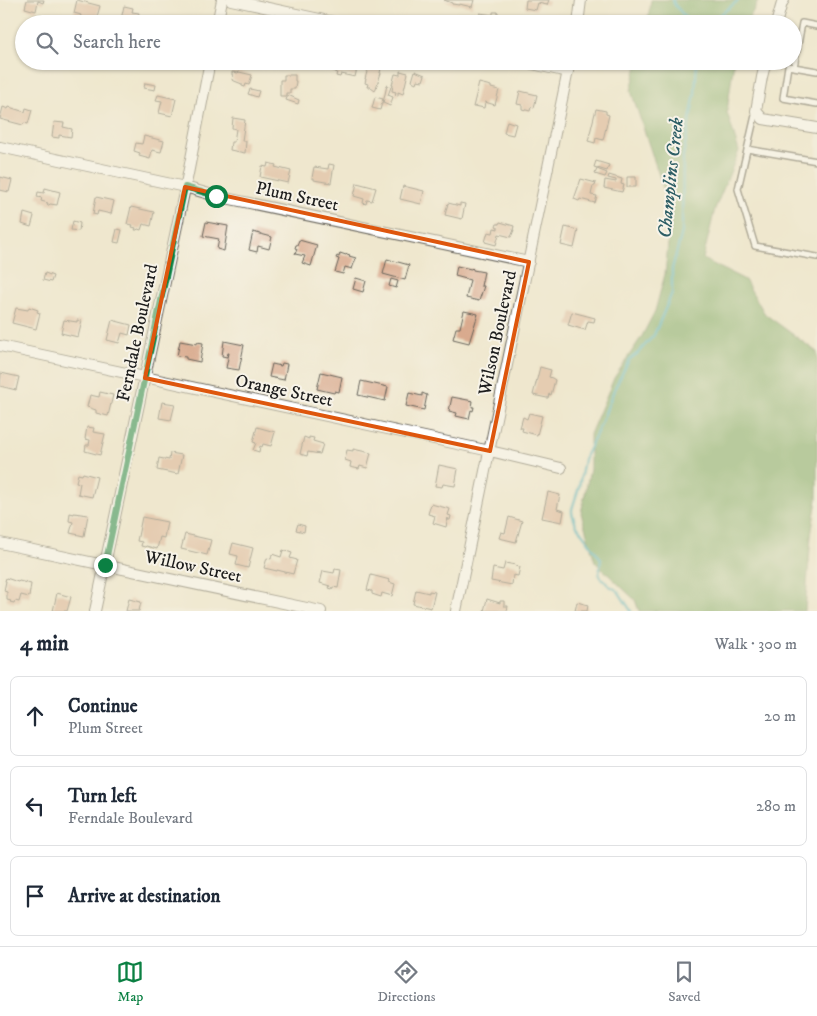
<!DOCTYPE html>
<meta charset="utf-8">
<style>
:root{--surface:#fff;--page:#f6f6f7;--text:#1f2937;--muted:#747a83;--line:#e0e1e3;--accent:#0b8043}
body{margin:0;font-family:"IM FELL DW Pica",serif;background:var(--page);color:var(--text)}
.stop{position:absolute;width:15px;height:15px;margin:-11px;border:4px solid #0b8043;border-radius:50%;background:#fff}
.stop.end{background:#0b8043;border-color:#fff;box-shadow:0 1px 5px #0008}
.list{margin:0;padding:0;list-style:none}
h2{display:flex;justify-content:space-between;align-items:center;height:65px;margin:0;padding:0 20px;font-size:21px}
h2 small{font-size:16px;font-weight:400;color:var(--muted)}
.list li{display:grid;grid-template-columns:32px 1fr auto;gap:15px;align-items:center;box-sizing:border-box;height:80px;margin:0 10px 10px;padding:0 10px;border:1px solid var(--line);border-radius:8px}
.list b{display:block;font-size:19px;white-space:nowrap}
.list p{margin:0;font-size:16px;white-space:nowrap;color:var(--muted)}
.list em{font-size:16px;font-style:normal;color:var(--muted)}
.icon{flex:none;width:28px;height:28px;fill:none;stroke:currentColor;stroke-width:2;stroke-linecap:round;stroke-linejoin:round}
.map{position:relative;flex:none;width:817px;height:611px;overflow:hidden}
.search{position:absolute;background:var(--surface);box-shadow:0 1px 4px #0004;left:15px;right:15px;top:15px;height:55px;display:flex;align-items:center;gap:12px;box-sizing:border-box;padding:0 18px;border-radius:28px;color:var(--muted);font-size:19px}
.sheet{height:335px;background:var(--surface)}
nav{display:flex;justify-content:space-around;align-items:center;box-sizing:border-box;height:70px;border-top:1px solid var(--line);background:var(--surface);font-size:14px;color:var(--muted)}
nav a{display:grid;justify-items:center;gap:2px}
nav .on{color:var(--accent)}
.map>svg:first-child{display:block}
</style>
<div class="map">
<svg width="817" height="611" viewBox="0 0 817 611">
<rect width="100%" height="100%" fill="#f7f3e8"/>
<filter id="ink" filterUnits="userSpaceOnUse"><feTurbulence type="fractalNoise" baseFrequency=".02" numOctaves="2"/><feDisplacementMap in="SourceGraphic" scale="10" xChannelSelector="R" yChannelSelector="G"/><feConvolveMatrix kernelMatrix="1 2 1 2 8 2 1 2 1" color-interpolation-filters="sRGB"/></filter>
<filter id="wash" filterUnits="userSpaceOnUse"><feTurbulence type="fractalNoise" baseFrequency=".0096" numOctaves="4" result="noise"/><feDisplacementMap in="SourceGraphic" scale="20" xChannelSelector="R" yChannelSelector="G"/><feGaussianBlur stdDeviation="1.12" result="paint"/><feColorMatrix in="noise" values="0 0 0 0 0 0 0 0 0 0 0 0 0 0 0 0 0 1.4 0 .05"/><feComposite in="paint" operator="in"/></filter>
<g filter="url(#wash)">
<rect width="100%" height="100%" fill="#efe7ce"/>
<path fill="#77a762" stroke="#4a623f" d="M651,0H759L746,24H647Z
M638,61H734L727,112L739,151L715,209L703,259L745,280L765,314L817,352V499L811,536L805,611H639L635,600L595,562L581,513L590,469V434L614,378L642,336L655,311L665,274L671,212L631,91Z"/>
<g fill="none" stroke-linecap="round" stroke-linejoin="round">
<path stroke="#42afbf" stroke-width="2.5" d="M673,0L674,4L691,24
M708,24L739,0
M631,611L618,591L608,585L599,575L601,559L576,525L572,513V509L579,487L584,459L601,424L614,390L629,360L638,353L654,335L672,293V269L682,232L683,156L695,93L697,61"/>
</g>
<g id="blocks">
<path fill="#d9aa8e" d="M27,0H44L43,3L38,1L36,11L25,8Z
M77,0L100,6L95,24L79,22L81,15L74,13Z
M444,0H474L472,7L459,4V5L452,4V3Z
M526,0H549L547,5L538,3L536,10L525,8Z
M124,6L133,8L132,12L139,13L137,21H139V24H120Z
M493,12H498L497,24H479L480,13L493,15Z
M337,61H350L349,62L358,64L355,77L341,74L340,77L336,76L337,72H334Z
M374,66L381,68L380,73H381L375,91L371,88V87H367L368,84L365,83L366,79H365L368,68L373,70Z
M400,71L408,73L403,94L398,92V96L395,95L396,92L392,91L393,85H392L395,74L400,75Z
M415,71L425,75L423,81L417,80L416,83L412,81Z
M232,72L238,73L239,72L252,75L249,85L246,84L245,87L242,86V84L232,80L233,75H232Z
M284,75H295V81H296L295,89H290V93H286V96H280V80H284Z
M145,83L156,85L155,90L144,88Z
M479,83L491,86V88L499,90L495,105L485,102L484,108L475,106V107H473Z
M387,85L391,87L388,95L393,97L390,106L383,103Z
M250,89L259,91L257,97L248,94Z
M520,91L537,95L534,108L531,107L530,111L522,109V105L517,104Z
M158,95L176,99L172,116L159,113L162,101L156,100Z
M288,95L299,100L298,104L286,100Z
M375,97L383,99L380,110L372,108Z
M3,107L8,109L9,107L25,112L26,108L32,110L28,124L24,123L23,125L0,119Z
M596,109L606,111V114L609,115L603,140L596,138L595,143L588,141Z
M233,118L245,120L242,141H246L245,153L230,150L231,142H234L236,129L232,128Z
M507,121L516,124L513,135L504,133Z
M54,122L64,123L63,127L72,129L71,137L59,135V138L52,137Z
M144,136L164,141L161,152L152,150L150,159L139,156L140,153L134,151L136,143L142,144Z
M596,161L609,165L607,171L594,167Z
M268,163L276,165L275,167L291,171L288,183L260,177L262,166L267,167Z
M329,164L334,165L331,183L314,180V178H312L314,167L328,169Z
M597,169L607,173L605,177L595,174Z
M609,175L622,179L621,184L624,185L622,192L604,188L605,180L616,182V180L608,178Z
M0,177L12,180L9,192L0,190Z
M627,177H636V187H627Z
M581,179L596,183L595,186H593L591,195L597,196L595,203L580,199L579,201L574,199Z
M357,183L376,188L372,201L367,200L366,204L363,203L364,199L354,196Z
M403,186L424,191L421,204L400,199Z
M45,188L60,192L57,205L50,204L49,205H47L48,203L41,201L42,198L37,197L38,192L44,193Z
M96,197L114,201L111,214L98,211L97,215L93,214Z
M448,203L460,206V203L465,204L462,219L445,215Z
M131,207L154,212L151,226L143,224L141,230L138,229L137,230H135L136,228L132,227L133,225L127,224Z
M24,213L34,216L31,227L22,224Z
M73,221L80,223L79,231L71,230Z
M206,222L228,226L224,251L217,249L219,239L203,236Z
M500,222L514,226L513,230H514L511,237L499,234L496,245L485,242L488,232L493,233L494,228L498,229V227L496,226L497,224H499Z
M565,227L578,230L574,248L561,245Z
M117,229L122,230L119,243L114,242Z
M253,232L272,237L269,249L258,246L257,252L249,250Z
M299,240L317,245L311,266L302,263L305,256L295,254L297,249L295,248L296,245H297Z
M340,253L346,255L347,254L350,255L349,256L356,258L352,269L345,267L343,274L335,272L339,259L336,258L337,256L339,257Z
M387,259L409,265L405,280L383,274Z
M457,266L471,269L472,268L473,269V270L484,272L481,286H484L479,301L466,298L470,280L455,276Z
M45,273L53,276L51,282L43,280Z
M356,278L366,281L363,292L353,289Z
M391,279L398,281L396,288L389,286Z
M29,307L38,310L37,312L40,313L36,329L12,323L16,308L28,310Z
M464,311L478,314L469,343L453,339L456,328H460Z
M572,312L595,318L594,322L588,321L585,330L568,325Z
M64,320L77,322V320L82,321L78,337L61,333Z
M112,320L131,325L129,335L122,333L119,343L107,340Z
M180,341L197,344V342L203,343L200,362L186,359V357L177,356Z
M224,341L244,345L239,370L226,368L229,353H228L227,357L222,356Z
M282,363L287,364L284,380L269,377L272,364L281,366Z
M540,367L551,370L549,377L552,378L555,380L551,395L549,394L548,398H547L533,395Z
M321,372L342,377L339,392L335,391L334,393L317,389Z
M1,373L19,377L16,390L0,386Z
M361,381L388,387L385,401L358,395Z
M100,392L113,395L108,416L96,413V410L87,407L90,395L99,397Z
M409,393L422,396V393L427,395L424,410L406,406Z
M452,397L473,401L472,407H474L473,411L471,410L469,419L456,416L457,413L449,411Z
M162,402L175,404L171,420L159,418Z
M529,413L542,416L537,435L522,431L523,428H520L523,417L527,419Z
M87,427L94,428L93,432L105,434L100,455L85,451L86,445H89L90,440L85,439Z
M257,427L275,432L271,446L263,444L262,447L260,446L259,452L253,450L256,443L253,442Z
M304,437L309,439V437L314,438L313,441L323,444L320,454L308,452L307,456L300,454Z
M353,449L371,453L367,468L360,466L359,469L350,467L351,462L345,460L347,450L353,451Z
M170,453L182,455L178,474L157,470L159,458L169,460Z
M439,465L458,469L455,486L443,484L442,487L435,486Z
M83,473L97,477L92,497L78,494L80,483L76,482L78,474L82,475Z
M548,492L560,495L557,509L564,511L562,522L542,518Z
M431,504L450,509L448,515L451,516L450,520H448V518L446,527L433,523L435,516L428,514Z
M70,513L74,514V513L88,515L84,536L70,533L73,522L69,521Z
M142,517L167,522L164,538L160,537L157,549L146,546L145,547L141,546L142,542L137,541Z
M509,517L522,521L516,542L499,538L501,532L505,533Z
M298,524L305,526L304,532L296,530Z
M185,534L211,540L207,555L181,549Z
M233,543L253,548L248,568L236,565L238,556L230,554Z
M283,550L292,553L290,558L297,560L293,574L277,570V571L264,568L267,558L271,559L272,554L281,557Z
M505,563L516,565L515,566L520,567L518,576L513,575L512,585L491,581L493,568L503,570Z
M335,569L341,570L338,588L333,587L332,589L329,588L330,586L320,583L323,571L334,573Z
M371,575L390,580L389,582L395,584L392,596L382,593L381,597L372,594V591L367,590Z
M6,578L18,582L19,581L31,584L29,597L21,595L19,602L15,601L14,603L10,602L11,601L7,600V592L4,591L6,581H5Z
M416,590L429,593V591L435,592L431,608L413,604Z
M57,593L71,597L67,611H53Z
M129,599L141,602L139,611H126Z
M487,599L500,603V601H504V606H508L507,611H484Z
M577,602L588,605L587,611H575Z"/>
</g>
</g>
<g filter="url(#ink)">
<use href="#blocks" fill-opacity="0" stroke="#66635a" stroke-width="1"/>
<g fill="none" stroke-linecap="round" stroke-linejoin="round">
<g stroke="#66635a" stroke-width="8">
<path id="service" d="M794,67L802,23L817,26
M817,71L788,66L783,98L817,104
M756,111L738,189L755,246L817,257
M747,149L817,161"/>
</g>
<g stroke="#66635a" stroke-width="12">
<path id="minor" d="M231,0L343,24
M217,24L222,0
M578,24L581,0
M776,24L782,3L784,0
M519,61L568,72
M766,61L762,77L756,111L763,119L817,128
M0,147L185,187L216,196L529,262
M0,346L490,451L561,468
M0,543L321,611
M95,611L188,174L210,61
M456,611L570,61"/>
</g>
<use href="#service" stroke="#fff" stroke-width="5"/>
<use href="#minor" stroke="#fff" stroke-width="10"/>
</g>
</g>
<g fill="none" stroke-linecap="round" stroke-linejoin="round" filter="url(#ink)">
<path stroke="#0b8043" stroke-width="6" d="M105,565L185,187L216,196"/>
</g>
<path d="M0 0H817V611H0ZM185,187L529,262L490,451L145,378Z" fill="#efe7ce" fill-opacity=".55" fill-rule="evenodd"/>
<path fill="none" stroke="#de560d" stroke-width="4" stroke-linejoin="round" d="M185,187L529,262L490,451L145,378Z"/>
<g text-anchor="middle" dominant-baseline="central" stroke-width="4" stroke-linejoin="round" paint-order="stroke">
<g font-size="18" fill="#1c1c1c" stroke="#f7f3e8">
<text transform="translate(297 197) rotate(12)">Plum Street</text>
<text transform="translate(138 333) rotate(-78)">Ferndale Boulevard</text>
<text transform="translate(498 333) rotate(-78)">Wilson Boulevard</text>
<text transform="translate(284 391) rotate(12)">Orange Street</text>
<text transform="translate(193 567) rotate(12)">Willow Street</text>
</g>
<g font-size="19" font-style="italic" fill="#2d5e65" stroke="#f7f3e8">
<text transform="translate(671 178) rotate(-84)">Champlins Creek</text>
</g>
</g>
</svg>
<div class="stop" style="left:216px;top:196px"></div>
<div class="stop end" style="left:105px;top:565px"></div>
<div class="search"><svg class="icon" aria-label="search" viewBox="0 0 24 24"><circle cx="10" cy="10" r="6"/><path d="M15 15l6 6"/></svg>Search here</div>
</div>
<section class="sheet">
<h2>4 min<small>Walk · 300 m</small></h2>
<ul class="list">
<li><svg class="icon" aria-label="ahead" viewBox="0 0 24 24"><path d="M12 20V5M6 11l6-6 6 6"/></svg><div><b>Continue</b><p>Plum Street</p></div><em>20 m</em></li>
<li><svg class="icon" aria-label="left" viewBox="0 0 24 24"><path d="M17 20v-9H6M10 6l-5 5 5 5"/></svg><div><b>Turn left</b><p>Ferndale Boulevard</p></div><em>280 m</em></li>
<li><svg class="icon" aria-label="arrive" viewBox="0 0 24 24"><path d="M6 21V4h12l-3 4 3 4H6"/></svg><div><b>Arrive at destination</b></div></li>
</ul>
</section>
<nav>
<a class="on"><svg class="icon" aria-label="map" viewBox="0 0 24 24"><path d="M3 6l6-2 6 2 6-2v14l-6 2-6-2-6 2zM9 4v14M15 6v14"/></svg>Map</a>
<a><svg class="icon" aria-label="directions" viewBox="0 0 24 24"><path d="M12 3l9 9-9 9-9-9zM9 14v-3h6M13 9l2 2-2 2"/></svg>Directions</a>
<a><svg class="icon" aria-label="saved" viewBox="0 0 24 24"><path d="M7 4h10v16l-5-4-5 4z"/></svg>Saved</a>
</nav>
